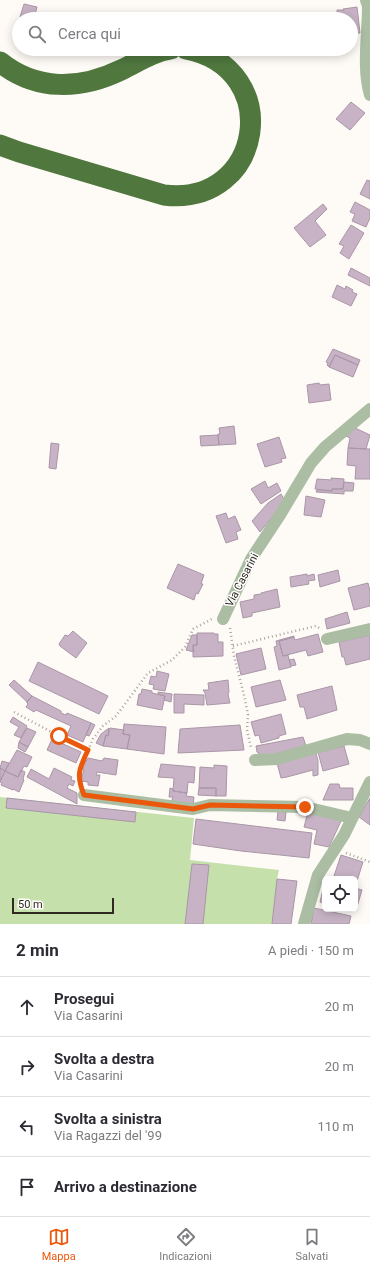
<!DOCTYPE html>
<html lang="it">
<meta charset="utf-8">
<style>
:root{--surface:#fff;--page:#f2f2f3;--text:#2b2b33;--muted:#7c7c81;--line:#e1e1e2;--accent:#ea580c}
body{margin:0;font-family:Roboto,sans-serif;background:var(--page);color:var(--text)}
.controls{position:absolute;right:12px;bottom:12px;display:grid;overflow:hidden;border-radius:6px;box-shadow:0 2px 10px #0003}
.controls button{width:36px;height:36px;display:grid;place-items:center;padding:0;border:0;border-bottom:1px solid var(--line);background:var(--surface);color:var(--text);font:20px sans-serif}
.scale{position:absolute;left:12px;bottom:10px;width:102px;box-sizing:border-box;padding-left:4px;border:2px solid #2f2921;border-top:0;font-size:11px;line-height:14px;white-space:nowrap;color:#2f2921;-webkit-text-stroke:3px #fff;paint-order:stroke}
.stop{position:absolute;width:12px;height:12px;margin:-9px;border:3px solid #ea580c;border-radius:50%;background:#fff}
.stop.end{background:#ea580c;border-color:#fff;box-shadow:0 1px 4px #0008}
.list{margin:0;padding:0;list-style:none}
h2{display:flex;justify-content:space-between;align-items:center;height:52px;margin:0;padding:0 16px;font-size:17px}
h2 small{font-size:13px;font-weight:400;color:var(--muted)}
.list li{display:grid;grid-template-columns:26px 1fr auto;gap:12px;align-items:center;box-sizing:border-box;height:60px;padding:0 16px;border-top:1px solid var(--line)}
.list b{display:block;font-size:15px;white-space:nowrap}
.list p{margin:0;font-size:13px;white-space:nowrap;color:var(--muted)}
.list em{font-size:13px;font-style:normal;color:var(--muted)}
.icon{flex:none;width:22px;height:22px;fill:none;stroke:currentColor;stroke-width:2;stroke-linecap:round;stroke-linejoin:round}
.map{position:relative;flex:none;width:370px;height:924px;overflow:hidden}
.search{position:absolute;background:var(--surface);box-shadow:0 2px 10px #0003;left:12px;right:12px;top:12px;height:44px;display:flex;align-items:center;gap:10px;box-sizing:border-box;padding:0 14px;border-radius:22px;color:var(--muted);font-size:15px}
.sheet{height:292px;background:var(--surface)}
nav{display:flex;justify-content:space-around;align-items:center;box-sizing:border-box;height:56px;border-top:1px solid var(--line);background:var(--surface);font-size:11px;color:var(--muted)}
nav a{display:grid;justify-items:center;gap:2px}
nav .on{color:var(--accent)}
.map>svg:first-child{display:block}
</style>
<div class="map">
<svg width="370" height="924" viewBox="0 0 370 924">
<rect width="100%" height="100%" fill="#fefbf6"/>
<path fill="#c6e0ac" d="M0,797L194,818L190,860L279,870L277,879L297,881L291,924H0Z"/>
<path fill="#c7b3c5" stroke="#a996a7" d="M24,4L37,7L34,19L20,17Z
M357,7L360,33L351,34V19H337V10H344L343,9Z
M351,102L365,113L350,130L336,119Z
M367,180L370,181V199L360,194Z
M355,202L370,210V218L366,227L352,221L355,214L350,212Z
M323,204L327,209L315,221L326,235L310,247L294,228Z
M351,225L364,233L349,259L340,253L344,246L339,244Z
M351,268L370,278V286L348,275Z
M337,285L345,289L346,286L353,290L352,292L357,294L351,306L332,297Z
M333,349L360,360L358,365L335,355L329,367L327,365L328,363L326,362Z
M335,355L358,365L353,377L329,367Z
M319,383L320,385L329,384L331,400L309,403L307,385Z
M234,426L236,444L219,445L218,434H220L219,428Z
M353,427L370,435L366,449L348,448L350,438L344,435Z
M218,435L219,445L201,446L200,436Z
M279,437L286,458L281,459L282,462L265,467L257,444Z
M51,443L59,444L56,469L49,468Z
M348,448L370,449V479H355L356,466L347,465Z
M331,478L344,479L343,489H332V491L315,489L317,479L332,480Z
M265,481L268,488L277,483L281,491L261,504L251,489Z
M344,482L354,483L353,491H344V494L316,492L317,490L332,491V489H343Z
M281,494L285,501L260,532L252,521L268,503Z
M306,496L325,500L321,517L304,515Z
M226,513L228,519L235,516L241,530L236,532L238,539L226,543L216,516Z
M178,564L204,575L201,584H203L198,594L196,593L194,600L167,588Z
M338,570L340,581L320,587L318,575Z
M307,574V576L314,574L315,580L308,581L309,584L291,587L290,577Z
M368,583L370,591V606L354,610L348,588Z
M277,589L280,607L252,613V616L243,618L240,602L254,599V595L261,594V593Z
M347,612L350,623L327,629L325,619Z
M73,631L87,643L76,658L60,646L59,644L65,635L68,636Z
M197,633H214V634H218V642H223V656L193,657V645H197Z
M318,634L323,652L308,656L306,650L283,656L279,641L294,637L295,640Z
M192,635H197V645H193L194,652L186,650Z
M370,635V659L346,665L344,657H342L339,642Z
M294,636V637L279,641L283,656L288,655L291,667L279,670L274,647L277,646L276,641Z
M261,648L266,669L241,675L236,654Z
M294,659L296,665L291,666L289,660Z
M38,662L108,696L99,714L29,681Z
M157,671L169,674L165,691L153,689L154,685L149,684L151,676L156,677Z
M14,680L32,696L27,702L9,685Z
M228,680L229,692L228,694L230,703L207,705L205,693L203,690H209L208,683Z
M280,680L286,700L256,707L251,687Z
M332,686L337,710L307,719L304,707H300L297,695Z
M142,689L152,691V693L165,696L162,710L137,705L139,694H141Z
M158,692L172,694L171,702L164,700L165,696L158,694Z
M174,694L204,695V705L184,704V713H174Z
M32,696L61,711V713L66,715L67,713L91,723L83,742L67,735L71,726L36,710L34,712L26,707L28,704L27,703V702Z
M281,714L286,734L279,736V738L261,743L259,735L255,736L251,722Z
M13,717L27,726L21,738L14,735L19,727L10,722Z
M91,723L95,725L89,736L86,735Z
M124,724L166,727L164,754L127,749L130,735L123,734Z
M240,725L244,750L178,753L180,729Z
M27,728L36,732L28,747L19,742Z
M109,728L108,736L106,735L103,746L96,743L101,734Z
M110,728L124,730L123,734L130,735L127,749L103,746L106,735L108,736Z
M303,737L306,746L263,757L257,752L256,746Z
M52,739L81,752L76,763L47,750Z
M19,742L28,747L25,752L18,748Z
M344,746L349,764L323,771L318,752Z
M17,750L32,757L27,767L24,766L18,777L5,771Z
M316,753L318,761V775L313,776V770L287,777L281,778L277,763Z
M88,758L102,761L104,758L118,760L116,775L97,772L96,775H100L98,786L88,785V782L81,781L84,769L82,768Z
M2,761L9,763L5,771L0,768Z
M161,764L195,767L194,783L188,782L187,793L173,791L174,778L158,777Z
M214,765L227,766L226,796H216V788H199L200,767L214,768Z
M0,768L5,771L0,781Z
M54,768L72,777L71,780L75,781L73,786L69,784L67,788L77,793V804L27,777L31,769L49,779Z
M21,770L25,772L23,779L24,780L19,792L13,789V790L1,785L2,783L0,782L5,771L18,777Z
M330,784H339L340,788H353V800H323Z
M170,788L173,789V791L187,793L186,796L194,797L193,806L171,803L173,797H169Z
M199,788H216V796L198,795Z
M7,798L136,812L135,822L6,808Z
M370,798V825L359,817Z
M278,811L286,812L285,821L277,820Z
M308,812L342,819L329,847L314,844L317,830L304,827Z
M196,819L312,833L309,858L241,851L193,844Z
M341,855L363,862L357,881L355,879L348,878L347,879H343L334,876Z
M192,864L209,865L203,924H185Z
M277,879L297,881L291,924H272Z
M324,885L325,886V904L320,902Z
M355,888L362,890L356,910L351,909H355Z
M314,908L351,916L349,924H311Z"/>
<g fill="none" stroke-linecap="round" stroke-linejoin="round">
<path stroke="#a8a49e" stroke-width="2.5" stroke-dasharray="1 3" stroke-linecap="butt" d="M230,628L234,656L245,699L248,715L247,730L251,748
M233,646L316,626L321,629
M14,712L59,736L88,750
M80,784L78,776L80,769L93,739L103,726L116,716L148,673L172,660L185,647L193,629L212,619
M346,853L370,862"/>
<path stroke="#abbea3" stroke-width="12" d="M366,0L368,6C368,34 362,68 370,95
M223,619L251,559L280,515L311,463L325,447L370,409
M327,639L370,629
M255,760L277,759L347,739L360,740L370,744
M84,795L193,809L210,805L305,807L352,818
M304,924L318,875L344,835L370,782"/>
<path stroke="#4f773e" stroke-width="21" d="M0,62C36,91 80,90 121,70C138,62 152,52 171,49
M0,145L19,152L164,195C264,207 285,68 186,49"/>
</g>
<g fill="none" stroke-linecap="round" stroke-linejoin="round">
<path stroke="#ea580c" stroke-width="5" d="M59,736L88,750C79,769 76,775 84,795L193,809L210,805L305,807"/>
</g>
<g text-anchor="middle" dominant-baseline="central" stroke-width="3" stroke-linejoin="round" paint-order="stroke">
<g font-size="11" fill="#2f2921" stroke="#fff">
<text transform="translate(242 580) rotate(-63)">Via Casarini</text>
</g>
</g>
</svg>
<div class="controls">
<button><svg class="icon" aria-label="locate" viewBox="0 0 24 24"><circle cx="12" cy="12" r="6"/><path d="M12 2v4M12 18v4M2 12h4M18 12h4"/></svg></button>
</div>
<div class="scale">50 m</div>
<div class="stop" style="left:59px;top:736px"></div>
<div class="stop end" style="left:305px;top:807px"></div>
<div class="search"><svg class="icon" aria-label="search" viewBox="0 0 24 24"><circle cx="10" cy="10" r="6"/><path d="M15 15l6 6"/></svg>Cerca qui</div>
</div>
<section class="sheet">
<h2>2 min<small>A piedi · 150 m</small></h2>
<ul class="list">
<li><svg class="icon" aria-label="ahead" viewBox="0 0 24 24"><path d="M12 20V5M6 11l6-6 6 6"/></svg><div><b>Prosegui</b><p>Via Casarini</p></div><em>20 m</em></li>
<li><svg class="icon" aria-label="right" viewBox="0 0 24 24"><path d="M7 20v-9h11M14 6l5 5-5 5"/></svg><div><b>Svolta a destra</b><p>Via Casarini</p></div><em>20 m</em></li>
<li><svg class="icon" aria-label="left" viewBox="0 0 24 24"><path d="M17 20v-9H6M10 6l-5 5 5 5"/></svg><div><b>Svolta a sinistra</b><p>Via Ragazzi del '99</p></div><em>110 m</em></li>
<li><svg class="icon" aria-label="arrive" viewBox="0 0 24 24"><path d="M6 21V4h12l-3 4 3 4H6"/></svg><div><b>Arrivo a destinazione</b></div></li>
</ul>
</section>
<nav>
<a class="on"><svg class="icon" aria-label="map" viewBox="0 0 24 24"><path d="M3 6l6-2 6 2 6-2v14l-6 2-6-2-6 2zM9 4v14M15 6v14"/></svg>Mappa</a>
<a><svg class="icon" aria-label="directions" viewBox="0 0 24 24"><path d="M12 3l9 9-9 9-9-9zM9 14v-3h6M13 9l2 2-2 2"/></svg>Indicazioni</a>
<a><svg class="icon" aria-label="saved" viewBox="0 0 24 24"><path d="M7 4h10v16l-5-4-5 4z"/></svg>Salvati</a>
</nav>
